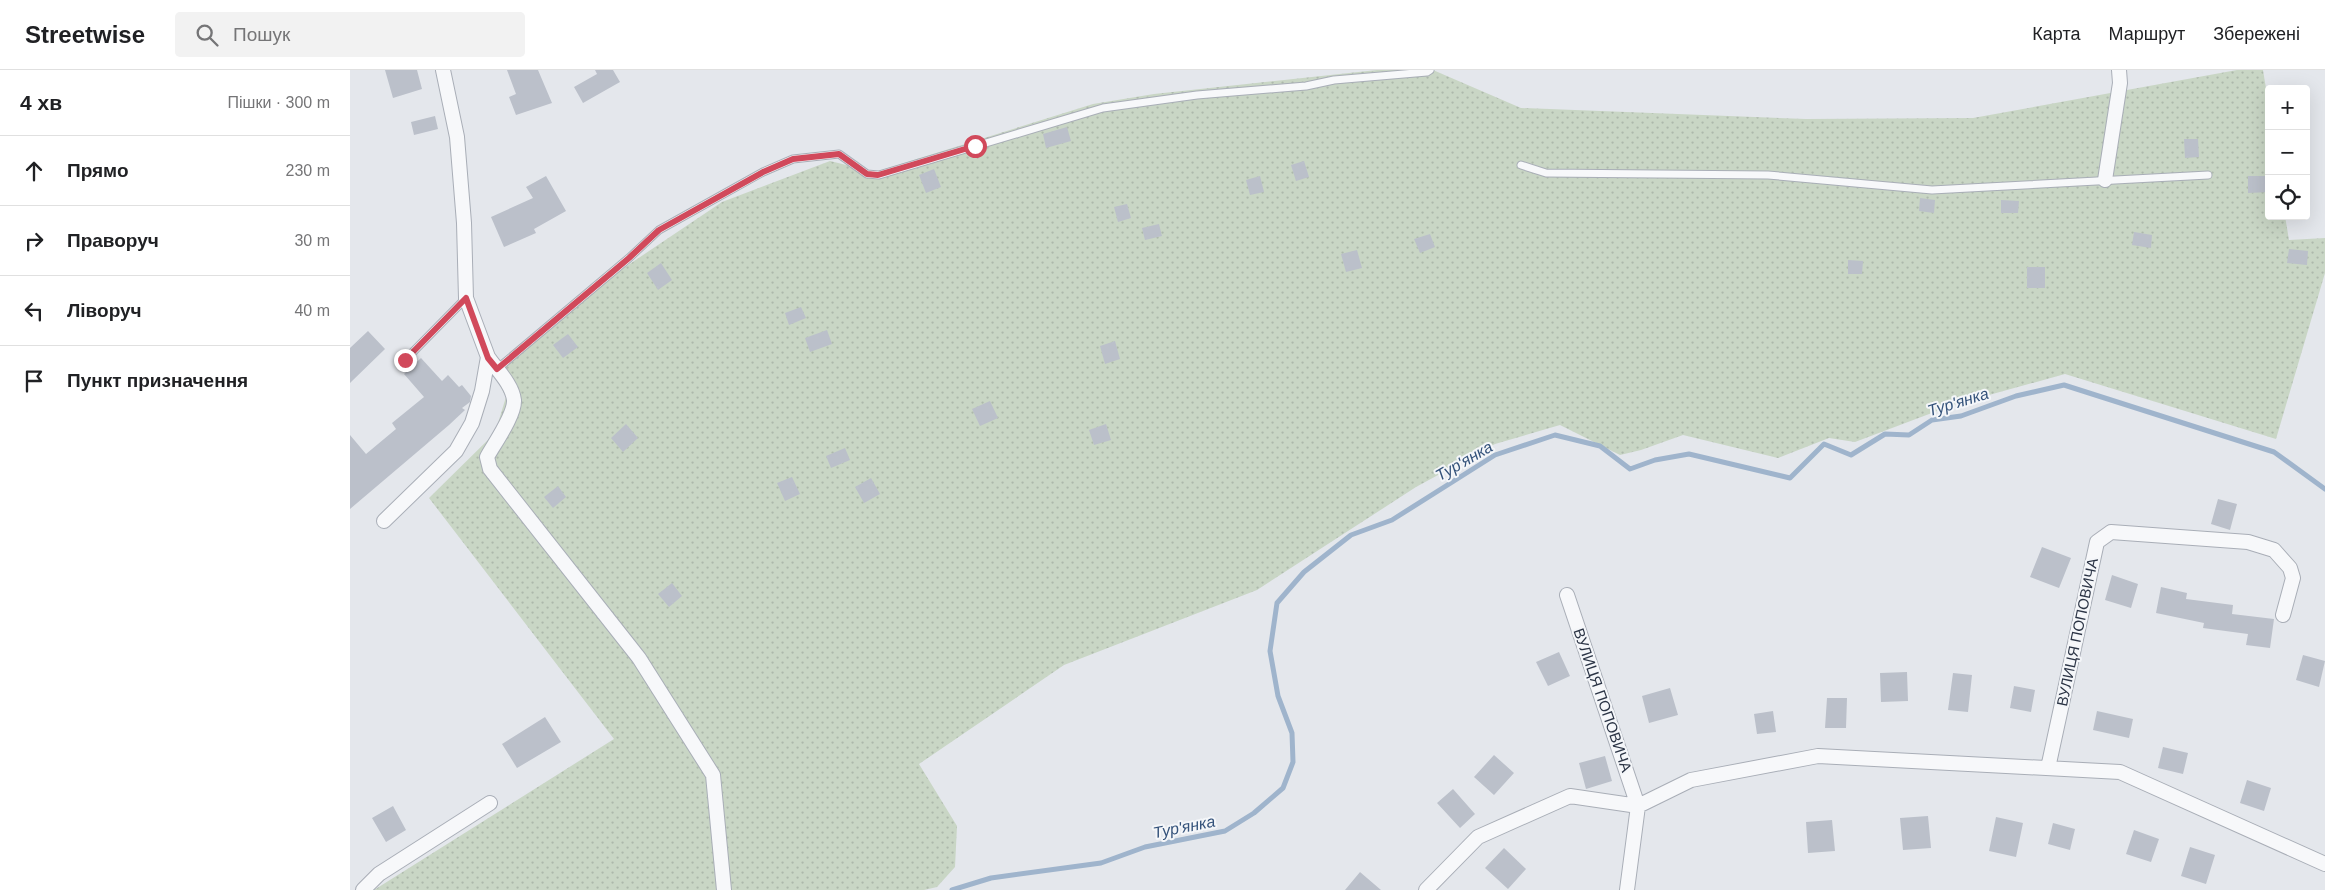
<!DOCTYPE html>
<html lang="uk">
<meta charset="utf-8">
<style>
:root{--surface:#fff;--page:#f2f2f2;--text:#202124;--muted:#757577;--line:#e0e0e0}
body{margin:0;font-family:Helvetica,sans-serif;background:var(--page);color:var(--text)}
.controls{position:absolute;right:15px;top:15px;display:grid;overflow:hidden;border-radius:5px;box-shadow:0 5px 20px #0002}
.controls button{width:45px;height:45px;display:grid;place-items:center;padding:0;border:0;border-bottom:1px solid var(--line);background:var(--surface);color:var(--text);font:25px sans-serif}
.stop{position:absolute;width:15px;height:15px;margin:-11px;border:4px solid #d1495b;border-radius:50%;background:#fff}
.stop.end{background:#d1495b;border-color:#fff;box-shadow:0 1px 5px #0008}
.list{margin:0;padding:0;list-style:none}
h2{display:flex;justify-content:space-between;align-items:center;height:65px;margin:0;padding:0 20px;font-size:21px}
h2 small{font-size:16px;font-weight:400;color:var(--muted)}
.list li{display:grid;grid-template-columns:32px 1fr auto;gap:15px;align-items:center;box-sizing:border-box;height:70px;padding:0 20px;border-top:1px solid var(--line)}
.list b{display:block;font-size:19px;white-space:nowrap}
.list em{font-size:16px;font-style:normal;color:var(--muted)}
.icon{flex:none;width:28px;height:28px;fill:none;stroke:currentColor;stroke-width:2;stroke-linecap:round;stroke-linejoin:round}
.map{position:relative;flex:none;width:1975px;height:820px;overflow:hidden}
header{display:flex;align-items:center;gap:30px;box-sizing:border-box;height:70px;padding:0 25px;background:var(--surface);border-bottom:1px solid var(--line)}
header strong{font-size:24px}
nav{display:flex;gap:28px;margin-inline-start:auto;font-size:18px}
.search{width:350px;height:45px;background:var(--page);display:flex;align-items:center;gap:12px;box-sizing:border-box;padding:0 18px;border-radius:5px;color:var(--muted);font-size:19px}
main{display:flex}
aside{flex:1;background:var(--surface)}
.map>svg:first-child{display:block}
</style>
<header>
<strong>Streetwise</strong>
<div class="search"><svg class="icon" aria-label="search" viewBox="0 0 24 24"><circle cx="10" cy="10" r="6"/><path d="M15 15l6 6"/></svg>Пошук</div>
<nav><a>Карта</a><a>Маршрут</a><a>Збережені</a></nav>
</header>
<main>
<aside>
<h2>4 хв<small>Пішки · 300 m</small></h2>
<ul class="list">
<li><svg class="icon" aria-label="ahead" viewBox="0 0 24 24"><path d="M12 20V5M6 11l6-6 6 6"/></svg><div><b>Прямо</b></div><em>230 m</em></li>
<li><svg class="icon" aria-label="right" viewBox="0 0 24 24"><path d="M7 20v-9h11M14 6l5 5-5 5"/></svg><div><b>Праворуч</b></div><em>30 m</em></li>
<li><svg class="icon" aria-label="left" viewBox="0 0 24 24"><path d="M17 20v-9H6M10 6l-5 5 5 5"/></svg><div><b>Ліворуч</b></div><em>40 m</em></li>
<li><svg class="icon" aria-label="arrive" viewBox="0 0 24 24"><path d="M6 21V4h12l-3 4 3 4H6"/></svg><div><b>Пункт призначення</b></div></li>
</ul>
</aside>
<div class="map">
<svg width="1975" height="820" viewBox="0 0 1975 820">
<defs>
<pattern id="park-dots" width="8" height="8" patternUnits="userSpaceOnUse" patternTransform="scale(1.25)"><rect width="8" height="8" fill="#c9d6c5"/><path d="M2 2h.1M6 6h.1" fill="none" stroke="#adb8ab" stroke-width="1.8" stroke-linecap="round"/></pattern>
</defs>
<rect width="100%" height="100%" fill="#e4e7ec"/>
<path fill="url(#park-dots)" d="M1027,0H1083L1171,38L1456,49L1623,48L1887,0H1913L1919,37V146H1935L1939,170L1975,168V203L1926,369L1715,304L1603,335L1505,372L1479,368L1428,388L1333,365L1291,380L1270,385L1210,355L1145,374L1066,417L907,520L714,595L569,694L607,756L605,797L587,817L574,820H24L264,669L79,428L145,363L156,327L141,298L238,222L372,132L480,91L525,102L743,34L804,24Z"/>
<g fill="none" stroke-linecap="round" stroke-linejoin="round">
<path stroke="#9fb4cc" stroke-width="5" d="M602,820L641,808L751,793L795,777L875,761L904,743L933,718L943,692L942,663L928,626L920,581L927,533L954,502L1001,465L1042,450L1145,385L1205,365L1250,376L1280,399L1305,390L1339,384L1440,408L1474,374L1501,385L1535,364L1559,365L1582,350L1611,346L1666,326L1714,315L1924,382L1975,419"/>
</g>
<path fill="#bbc0ca" d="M35,0H67L72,19L43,28Z
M157,0H188L202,33L166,45L159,27L166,24Z
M245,0H263L270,12L233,33L224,17L247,4Z
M85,46L88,59L64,65L61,52Z
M717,57L721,71L696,78L693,64Z
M1834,69H1848L1849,87L1835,88Z
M954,91L959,107L946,111L941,95Z
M584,99L591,117L576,123L569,105Z
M196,106L216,141L184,159L186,163L154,177L141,147L183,128L176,117Z
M910,106L914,122L900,125L896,110Z
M1898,106H1919V122L1898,123Z
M1570,128L1585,130L1584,143L1569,141Z
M1651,130L1669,131L1668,143H1651Z
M777,134L781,148L768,152L764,137Z
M809,154L812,166L795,170L792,158Z
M1784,162L1802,165L1801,178L1782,175Z
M1080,164L1085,177L1070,183L1064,169Z
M1939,179L1958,181L1957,195L1937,193Z
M1007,180L1012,198L996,202L991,184Z
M1498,190L1513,191L1512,204H1498Z
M311,193L322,210L308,220L297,203Z
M1677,197H1695V218H1677Z
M451,237L456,248L439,255L435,243Z
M477,260L482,274L460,282L455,268Z
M18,261L35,279L0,313V278Z
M218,264L228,277L213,288L203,275Z
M765,271L770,289L755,294L750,276Z
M71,288L92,311L98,305L109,317L112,315L121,326L120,332L112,338L115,340L99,355L0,439V365L16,384L46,359L42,353L74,327L54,304Z
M640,331L648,348L630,356L622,339Z
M276,354L288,368L273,382L261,368Z
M756,354L761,370L744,375L739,360Z
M495,378L500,390L481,398L476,386Z
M442,407L450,424L435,431L427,413Z
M521,408L530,424L514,433L505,417Z
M208,416L216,427L203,438L194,427Z
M1868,429L1887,434L1880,460L1861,454Z
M1692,477L1721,488L1709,518L1680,507Z
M1762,505L1788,514L1781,538L1755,530Z
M322,513L332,526L319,537L308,524Z
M1811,517L1837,523L1836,529L1883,535L1882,544L1924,549L1920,578L1896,575L1898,564L1853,558L1854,553L1806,543Z
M1209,582L1220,606L1198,616L1186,592Z
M1953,585L1975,591L1969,617L1946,610Z
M1557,602L1558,631L1531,632L1530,603Z
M1603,603L1622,605L1618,642L1598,640Z
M1664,616L1685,620L1681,642L1660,638Z
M1320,618L1328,645L1299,653L1292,626Z
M1477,628H1497L1496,658H1475Z
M1423,641L1426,662L1407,664L1404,644Z
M1747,641L1783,649L1779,668L1743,660Z
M195,647L211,672L167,698L152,674Z
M1813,677L1838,683L1833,704L1808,698Z
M1144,685L1164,703L1144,725L1124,707Z
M1255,686L1262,711L1236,719L1229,693Z
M1897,710L1921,718L1914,741L1890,733Z
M1103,719L1125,744L1110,758L1087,733Z
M43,736L56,760L36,772L22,748Z
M1578,746L1581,778L1553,780L1550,748Z
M1646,747L1673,753L1666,787L1639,781Z
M1482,750L1485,781L1458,783L1456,752Z
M1703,753L1725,759L1720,780L1698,774Z
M1784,760L1809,769L1801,792L1776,784Z
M1840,777L1865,785L1856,814L1831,806Z
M1154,778L1176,799L1158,819L1135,798Z
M1010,802L1031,820H995Z"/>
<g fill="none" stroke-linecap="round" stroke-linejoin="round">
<g stroke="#a9aeb7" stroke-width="9">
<path id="lane" d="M1171,95L1196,103L1418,105L1582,120L1858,105
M55,290L116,228
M147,299L279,188L309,160L413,102L443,89L489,84L517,104L529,105L753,38L847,25L956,16L984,10L1077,2L1080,0"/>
</g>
<g stroke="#a9aeb7" stroke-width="16">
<path id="street" d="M1755,110L1770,13L1769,0
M138,287C147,300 162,314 164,330C165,345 144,374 137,387L140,399L289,588L363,705L374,820
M34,451L106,381L122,353L132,321L138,287L116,228L114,153L107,67L93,0
M1217,525L1288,736L1277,820
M1698,698L1747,472L1761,462L1898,472L1924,480L1940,498L1943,508L1933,545
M1288,736L1341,710L1468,686L1770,702L1975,794
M13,820L29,804L140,733
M1076,820L1128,767L1220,726L1288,736"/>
</g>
<use href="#lane" stroke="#f7f8fa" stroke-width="7"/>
<use href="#street" stroke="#f7f8fa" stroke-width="14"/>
</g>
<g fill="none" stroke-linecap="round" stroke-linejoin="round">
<path stroke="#d1495b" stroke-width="6" d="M55,290L116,228L138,288L147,299L279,188L309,160L413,102L443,89L489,84L517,104L528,105L625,76"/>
</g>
<g text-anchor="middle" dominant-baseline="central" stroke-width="4" stroke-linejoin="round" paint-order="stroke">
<g font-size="15" fill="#2b3445" stroke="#f4f6f9">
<text transform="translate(1727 562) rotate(-78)">ВУЛИЦЯ ПОПОВИЧА</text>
<text transform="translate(1253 630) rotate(71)">ВУЛИЦЯ ПОПОВИЧА</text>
</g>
<g font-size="16" font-style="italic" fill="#34527a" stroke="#f4f6f9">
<text transform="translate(1608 332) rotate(-17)">Тур'янка</text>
<text transform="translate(1114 391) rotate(-30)">Тур'янка</text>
<text transform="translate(834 757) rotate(-11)">Тур'янка</text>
</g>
</g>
</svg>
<div class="controls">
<button>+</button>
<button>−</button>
<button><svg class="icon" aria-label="locate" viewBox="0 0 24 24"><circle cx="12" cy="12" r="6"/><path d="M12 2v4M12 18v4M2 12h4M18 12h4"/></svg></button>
</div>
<div class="stop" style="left:625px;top:76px"></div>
<div class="stop end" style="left:55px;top:290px"></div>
</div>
</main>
